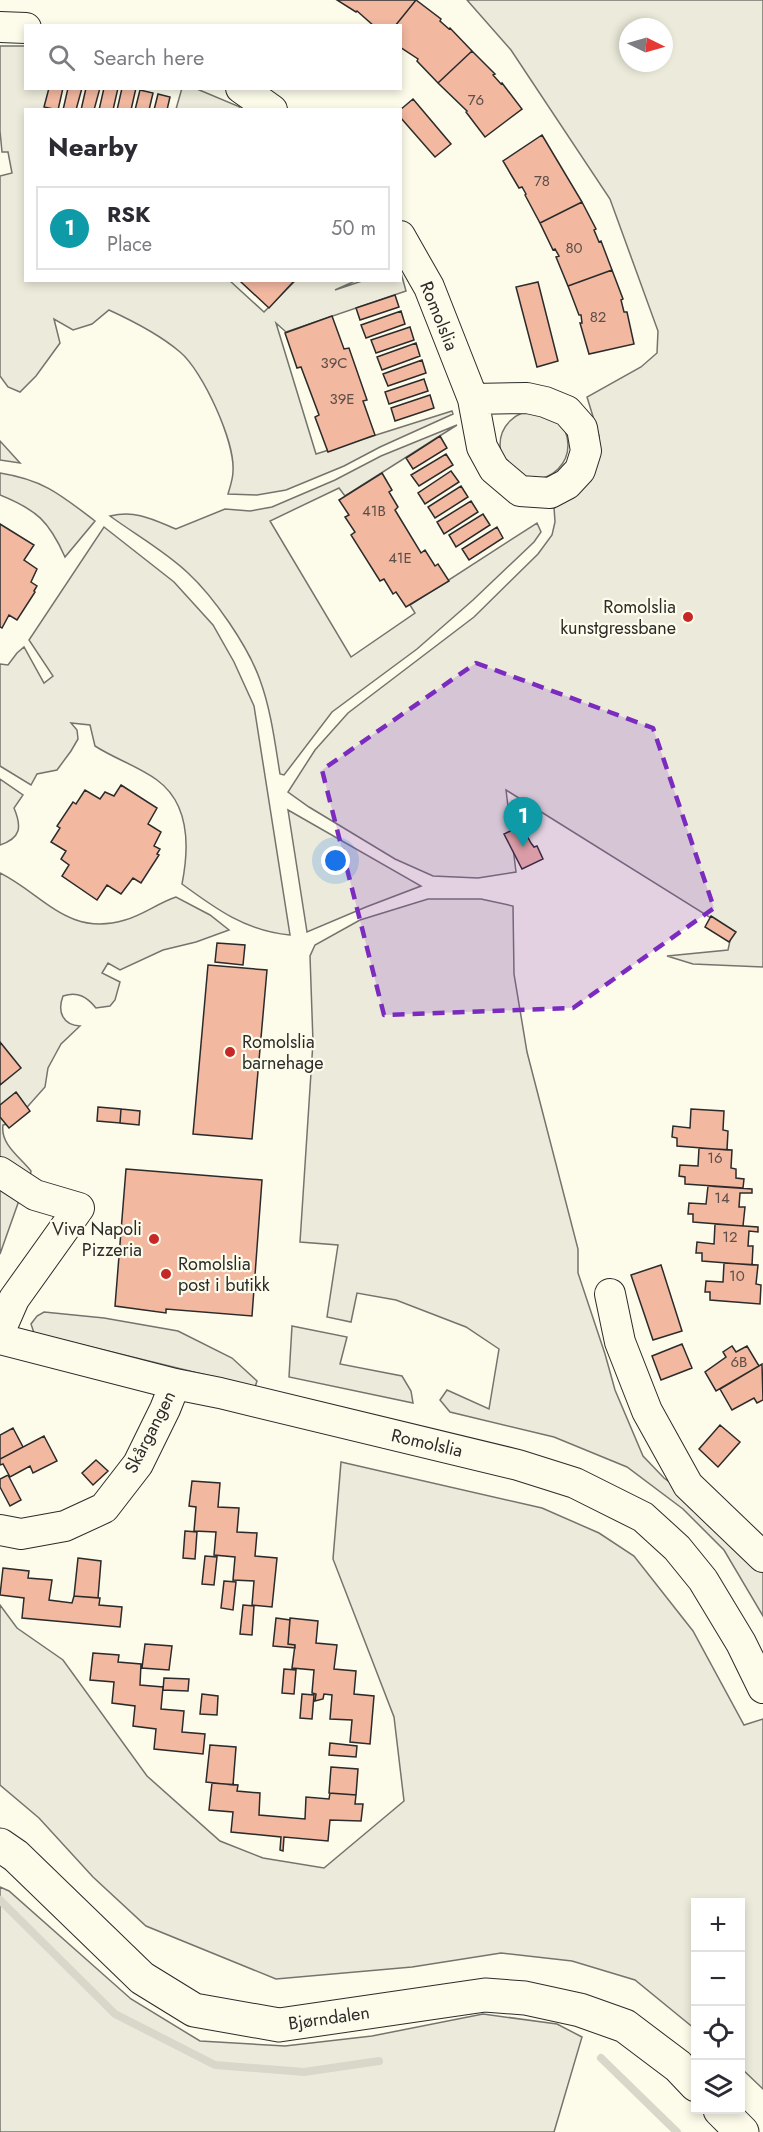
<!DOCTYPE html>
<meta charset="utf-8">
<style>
:root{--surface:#fff;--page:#f2f2f3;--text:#2b2b33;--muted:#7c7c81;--line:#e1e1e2;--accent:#2563eb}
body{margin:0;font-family:Jost,sans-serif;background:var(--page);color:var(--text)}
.controls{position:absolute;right:18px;bottom:18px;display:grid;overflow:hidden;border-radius:0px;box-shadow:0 3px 9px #0003}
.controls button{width:54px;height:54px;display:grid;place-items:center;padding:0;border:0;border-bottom:2px solid var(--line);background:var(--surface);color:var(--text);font:30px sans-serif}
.compass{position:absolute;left:619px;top:18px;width:54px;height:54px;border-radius:50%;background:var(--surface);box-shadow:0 3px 9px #0003;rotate:95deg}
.you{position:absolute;left:336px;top:861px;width:21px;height:21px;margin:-15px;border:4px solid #fff;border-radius:50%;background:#1a73e8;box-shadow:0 0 0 9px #1a73e833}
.badge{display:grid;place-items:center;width:39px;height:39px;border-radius:50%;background:var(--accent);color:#fff;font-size:20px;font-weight:700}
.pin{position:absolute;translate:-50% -50px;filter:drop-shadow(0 2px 3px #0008)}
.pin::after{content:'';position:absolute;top:32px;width:21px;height:18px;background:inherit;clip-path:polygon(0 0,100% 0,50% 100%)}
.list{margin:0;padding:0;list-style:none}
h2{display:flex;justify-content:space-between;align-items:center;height:78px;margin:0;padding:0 24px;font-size:26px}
h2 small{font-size:20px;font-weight:400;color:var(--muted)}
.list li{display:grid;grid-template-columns:39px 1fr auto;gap:18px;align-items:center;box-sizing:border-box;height:84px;margin:0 12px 12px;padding:0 12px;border:2px solid var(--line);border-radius:0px}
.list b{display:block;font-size:22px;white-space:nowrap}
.list p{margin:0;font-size:20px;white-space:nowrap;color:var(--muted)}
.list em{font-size:20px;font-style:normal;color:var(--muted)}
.icon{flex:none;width:33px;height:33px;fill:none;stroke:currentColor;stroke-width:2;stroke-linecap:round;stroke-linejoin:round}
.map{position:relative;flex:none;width:763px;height:2132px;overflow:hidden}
.search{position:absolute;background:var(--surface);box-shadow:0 3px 9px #0003;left:24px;top:24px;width:378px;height:66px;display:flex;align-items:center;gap:15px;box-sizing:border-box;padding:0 21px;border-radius:0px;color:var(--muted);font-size:22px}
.panel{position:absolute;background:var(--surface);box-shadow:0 3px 9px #0003;left:24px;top:108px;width:378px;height:174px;border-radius:0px}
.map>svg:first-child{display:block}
</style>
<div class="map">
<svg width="763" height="2132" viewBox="0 0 763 2132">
<rect width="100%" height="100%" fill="#fdfbea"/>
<path fill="#ecebdb" stroke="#74746e" stroke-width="1.5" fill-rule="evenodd" d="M467,0H763V967L693,964L667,956L728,950L732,931L506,790L516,872L478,878L433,876L395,859L309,807L288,792L315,750L348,713L474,617L538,554L552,535L555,522L554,507L594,466L599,436L587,397L641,367L657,353L658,331L610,199L511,50ZM628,27H664V63H628Z
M0,46H25L26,88L51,89L47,109L26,110V280L230,281L264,312L295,281H355L335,290L362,281L400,280L401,273L406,291L286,332L276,323L316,454L452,411L453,414L380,447L344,466L286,490L257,495L228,494C230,487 233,479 233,471C235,442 203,371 180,352C159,334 133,321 109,310L92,324L73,330L54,319L60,343L36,376L20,392L8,387L0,376V176L12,173L8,152H2L0,131Z
M182,88L197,89L240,107L238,110L176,109Z
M500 445a34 34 0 1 1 68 0a34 34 0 1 1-68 0Z
M457,425L345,496L339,488L270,521L351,657L415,613L410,605L537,523L541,532L534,542L473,600L417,649L332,712L284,775L280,774C275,743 271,710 260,680C248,646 214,597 188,573C165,551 136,535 110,516C136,510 152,519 176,529L225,509L250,511L272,507L335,480L381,456Z
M0,441L20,463L0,460Z
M0,473C44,480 61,495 95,521L65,557C49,521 37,510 0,495Z
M104,527L174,582L213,625L234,662L254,706L290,935C246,931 216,909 182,884C189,849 190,804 157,780C138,766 115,759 95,746L90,725L71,723L77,730L78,739L71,751L57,770L37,774L31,785L0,766V664L8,665L17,653L24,647L44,683L53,676L29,640Z
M0,779L23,795L14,808C22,827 21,838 0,845Z
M288,810L421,886L366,907L307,932Z
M0,873C44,895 68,937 125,920C143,915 158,903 176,897L210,915L229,930L196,942L163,950L120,970L108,963L102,973L120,982L115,1000L110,1006L96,1008C87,997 78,991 63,996C57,1012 63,1025 80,1026L61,1044L55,1055L48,1068L45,1087L13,1123L3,1125C0,1144 20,1157 31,1171L29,1184L0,1161Z
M428,899H481L513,906L514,974L527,1052L578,1249V1273L605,1354L615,1390L643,1456L664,1478L683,1492L763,1571V1616L724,1550L683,1509L627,1467L554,1437L450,1412L440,1400L447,1390L489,1409L499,1349L466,1327L396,1300L357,1293L351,1322L327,1317L338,1245L300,1242L313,1042L310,956L315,945L360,920Z
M0,1177L22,1192L0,1254Z
M44,1312L104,1318L178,1331L232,1358L257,1381L255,1387L34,1333L31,1324L37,1316Z
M292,1326L347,1337L340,1364L402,1376L411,1391L413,1403L289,1377Z
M341,1462L542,1508L599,1533L634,1556L693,1631L744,1725L763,1719V2089L741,2068L740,1902H696L695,2029L635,1980L572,1961L501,1953L412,1967L276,1979L146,1926L93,1877L39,1818L0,1785V1605L17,1628L63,1660L147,1776L220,1841L263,1858L324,1868L404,1801L394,1717L333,1559Z
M0,1887L9,1891L131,1999L200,2041L285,2046L372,2036L483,2014L557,2024L582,2037L554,2132H0Z"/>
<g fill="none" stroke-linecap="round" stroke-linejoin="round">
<path stroke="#d8d7c9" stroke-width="8" d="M0,1900L115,2014L215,2065L304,2072L379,2061
M601,2058L677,2132"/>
</g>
<path fill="#f2b8a0" stroke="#2b2b2b" stroke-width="1.5" d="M337,0H416L395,26H374L357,11L356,12Z
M416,0L441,19L440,21L449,29L450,28L472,51L438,83L417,61L418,59L400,47V26H395Z
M472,51L495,74L493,75L501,84L502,83L522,109L485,137L466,112L467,111L438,83Z
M49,88H63L58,110L44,107Z
M68,88H82L76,110H63Z
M86,88H100L94,110H81Z
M104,88H118L113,110H99Z
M122,88H136L131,110H117Z
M140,90L153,93L149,110H135Z
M158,94L170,97L167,110H154Z
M413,99L451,144L435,157L400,117V110Z
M542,135L582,202L540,223L525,195L526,194L522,187L519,188L503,161Z
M582,202L596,229L594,230L599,242L601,241L612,270L568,286L556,257L559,256L555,249L553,250L540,223Z
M612,270L623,299L621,300L624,312H627L634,344L589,354L580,323H582L581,315H579L568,286Z
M243,280H295L269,308L241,282Z
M538,282L558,361L537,367L516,287Z
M395,295L399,307L360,320L356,308Z
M401,311L405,324L366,338L361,325Z
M332,316L344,349L349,348L367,400L363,401L375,435L328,452L315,417L319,415L301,367L297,368L285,333Z
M410,327L414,340L376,353L371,340Z
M416,343L420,356L382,370L377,357Z
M422,360L426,373L388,386L383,374Z
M424,379L428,391L389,404L385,392Z
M430,395L434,408L395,421L391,408Z
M440,436L447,448L413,469L406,458Z
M446,454L453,465L419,486L411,475Z
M451,471L459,482L425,504L418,493Z
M382,473L392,490L389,492L398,507L395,510L421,553L425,550L435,566L438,564L449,581L406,607L396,592L393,594L384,579L380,581L351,535L355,532L345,517L349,515L339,500Z
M461,486L468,497L435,518L428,507Z
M471,501L478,512L444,534L437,522Z
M483,514L490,525L456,547L449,535Z
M0,524L34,545L24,560L37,569L31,582L37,586L34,591L35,592L17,620L9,615L2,628L0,627Z
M497,527L503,538L469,560L462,549Z
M121,785L157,808L148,824L161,832L154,846L160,849L157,854L159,855L141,883L133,878L121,894L107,885L97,900L62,876L69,865L61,859L66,851L51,842L60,828L57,826L73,802L76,804L85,790L100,799L105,792L114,796Z
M525,824L530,833L526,834L531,843L534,847L537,846L543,859L522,869L504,834Z
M711,916L736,932L729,942L705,927Z
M217,943L245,945L243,965L215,962Z
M208,965L267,970L252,1139L193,1134Z
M0,1042L21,1068L0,1085Z
M16,1092L30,1111L9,1128L0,1117V1105Z
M98,1107L121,1109L120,1123L97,1121Z
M121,1109L140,1111L139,1125L120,1123Z
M691,1109L724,1111L723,1130L728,1131L727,1150L677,1146V1138L672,1137L673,1126L690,1128Z
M699,1148L732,1150L731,1168L736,1169V1178L744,1179L743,1188L685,1184V1177L679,1176L680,1165L698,1166Z
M126,1169L262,1180L252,1316L166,1309V1313L115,1306Z
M708,1186L752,1189V1193H740L739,1207H745L743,1226L693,1222V1214H688L689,1203L706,1204Z
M715,1224L758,1227V1232L749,1231L748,1246H753L752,1265L702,1261V1253H696L697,1242L714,1244Z
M724,1263L758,1265L756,1284L761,1285L760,1304L710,1300V1292H705L706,1281L723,1282Z
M661,1265L682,1331L653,1340L631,1275Z
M682,1344L692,1368L661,1380L652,1356Z
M732,1346L736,1352L747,1346L759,1366L716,1391L705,1372L726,1357L723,1352Z
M762,1364L763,1400L757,1403L754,1398L732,1410L720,1389Z
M720,1425L740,1442L718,1467L699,1449Z
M13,1428L23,1447L0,1459V1435Z
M44,1436L57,1461L33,1473L30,1466L10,1477L3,1464L0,1465V1459Z
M96,1460L108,1471L93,1485L82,1473Z
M8,1475L21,1500L10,1506L0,1487V1479Z
M192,1481L220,1483L218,1507L239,1508L237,1532L257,1533L255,1556L277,1558L272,1607L252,1605L254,1581L233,1580L235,1557L214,1555L216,1532L194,1531L196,1507L189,1506Z
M185,1531L197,1532L195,1559L183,1558Z
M205,1556L217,1557L214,1585L202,1584Z
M78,1558L101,1561L98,1598L74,1596Z
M3,1568L29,1571L28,1578L52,1580L49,1600L72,1603L74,1596L100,1598L99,1605L122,1607L120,1627L22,1618L24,1598L0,1595Z
M224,1581L236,1582L233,1610L221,1608Z
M243,1605L254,1606L252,1635L240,1634Z
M276,1618L290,1620L288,1644L295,1645V1648L273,1646Z
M290,1618L318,1621L316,1643L337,1645L334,1669L356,1671L354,1694L374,1696L370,1744L350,1742L352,1720L330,1719L332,1695L324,1694L323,1699L315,1701L316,1694L312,1693L314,1670L292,1668L295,1645L288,1644Z
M145,1644L172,1646L169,1670L142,1668Z
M93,1653L119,1655L118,1662L141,1664L140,1685L163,1687L161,1709L184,1711L182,1732L205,1734L203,1754L154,1749L156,1729L133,1726L135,1706L112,1703L114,1682L90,1680Z
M284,1669L296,1670L294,1694L282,1693Z
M164,1678L189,1679L188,1691L163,1690Z
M202,1694L218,1696L217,1715L200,1714Z
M302,1694L314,1695L312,1719L300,1718Z
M330,1743L357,1746L356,1757L329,1755Z
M210,1745L236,1747L233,1785L206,1782Z
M331,1767L358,1769L356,1795L329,1793Z
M212,1783L238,1785L237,1791L260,1793L259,1815L305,1819L306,1797L329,1799L330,1793L356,1795L355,1804H363L361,1821L330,1820L328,1841L284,1837L283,1851L280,1850L281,1837L231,1832L233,1812L209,1810Z"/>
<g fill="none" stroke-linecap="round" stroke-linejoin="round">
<g stroke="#2b2b2b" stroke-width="32">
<path id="minor" d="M0,27L26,28
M241,88L272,110
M400,236L429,287L473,399L482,447L494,469L520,491L550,493L567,484L580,470L586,451L582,428L567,411L545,402L527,398L473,399
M0,1172L35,1195L79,1208L14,1299L0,1331
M610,1294L620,1342L647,1411L688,1485L763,1557
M0,1339L175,1384L220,1393L518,1465L575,1483L643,1517L677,1548L703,1580L741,1643L763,1688
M0,1530L21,1534L65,1526L104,1508L138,1464L165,1409L175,1384"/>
</g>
<g stroke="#2b2b2b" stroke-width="35">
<path id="major" d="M0,1845L16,1856L142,1978L194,2010L279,2025L485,1995L525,1998L580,2010L625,2026L678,2066L696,2085
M720,2110L742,2132"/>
</g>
<use href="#minor" stroke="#fdfbea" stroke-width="30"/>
<use href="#major" stroke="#fdfbea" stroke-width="33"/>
</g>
<path fill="#7b2cbf" fill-opacity="0.2" stroke="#7b2cbf" stroke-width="4.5" stroke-dasharray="12 8" stroke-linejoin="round" d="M476,663L653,728L714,908L573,1008L384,1015L322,770Z"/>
<g fill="#c62828" stroke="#fdfbea" stroke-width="2">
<circle cx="688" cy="617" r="6"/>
<circle cx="230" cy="1052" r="6"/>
<circle cx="154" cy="1239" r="6"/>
<circle cx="166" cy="1274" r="6"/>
</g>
<g text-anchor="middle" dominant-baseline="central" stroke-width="4.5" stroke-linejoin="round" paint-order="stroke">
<g font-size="15" fill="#5d4e48">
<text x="476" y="100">76</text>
<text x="542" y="181">78</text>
<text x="574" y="248">80</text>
<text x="598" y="317">82</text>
<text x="334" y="363">39C</text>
<text x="342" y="399">39E</text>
<text x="374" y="511">41B</text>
<text x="400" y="558">41E</text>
<text x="715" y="1158">16</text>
<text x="722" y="1198">14</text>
<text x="730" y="1237">12</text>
<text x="737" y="1276">10</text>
<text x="739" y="1362">6B</text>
</g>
<g font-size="18" fill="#2b2b2b" stroke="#fdfbea">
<text transform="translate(439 316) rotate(68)">Romolslia</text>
<text transform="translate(150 1432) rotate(-63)">Skårgangen</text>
<text transform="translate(427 1443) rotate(13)">Romolslia</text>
<text transform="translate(329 2018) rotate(-8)">Bjørndalen</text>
</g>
<g font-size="18" fill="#2b2b2b" stroke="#fdfbea" text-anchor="end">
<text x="676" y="607">Romolslia<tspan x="676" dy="21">kunstgressbane</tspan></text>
<text x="242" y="1042" text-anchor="start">Romolslia<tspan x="242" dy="21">barnehage</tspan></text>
<text x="142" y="1229">Viva Napoli<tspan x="142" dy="21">Pizzeria</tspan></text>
<text x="178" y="1264" text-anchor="start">Romolslia<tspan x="178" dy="21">post i butikk</tspan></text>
</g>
</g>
</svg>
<div class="controls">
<button>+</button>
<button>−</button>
<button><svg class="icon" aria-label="locate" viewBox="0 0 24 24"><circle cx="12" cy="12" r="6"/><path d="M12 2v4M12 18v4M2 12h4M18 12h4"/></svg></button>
<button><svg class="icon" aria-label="layers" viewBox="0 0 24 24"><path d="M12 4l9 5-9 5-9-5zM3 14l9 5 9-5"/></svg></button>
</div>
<svg class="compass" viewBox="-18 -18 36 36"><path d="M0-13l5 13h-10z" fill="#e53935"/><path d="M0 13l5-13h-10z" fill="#7c7c81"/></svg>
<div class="you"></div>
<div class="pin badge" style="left:523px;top:847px;background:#0f9aa8">1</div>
<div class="search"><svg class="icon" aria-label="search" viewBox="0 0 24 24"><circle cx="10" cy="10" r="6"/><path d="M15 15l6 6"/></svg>Search here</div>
<section class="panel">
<h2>Nearby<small></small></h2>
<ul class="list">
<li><span class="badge" style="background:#0f9aa8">1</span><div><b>RSK</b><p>Place</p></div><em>50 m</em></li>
</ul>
</section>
</div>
